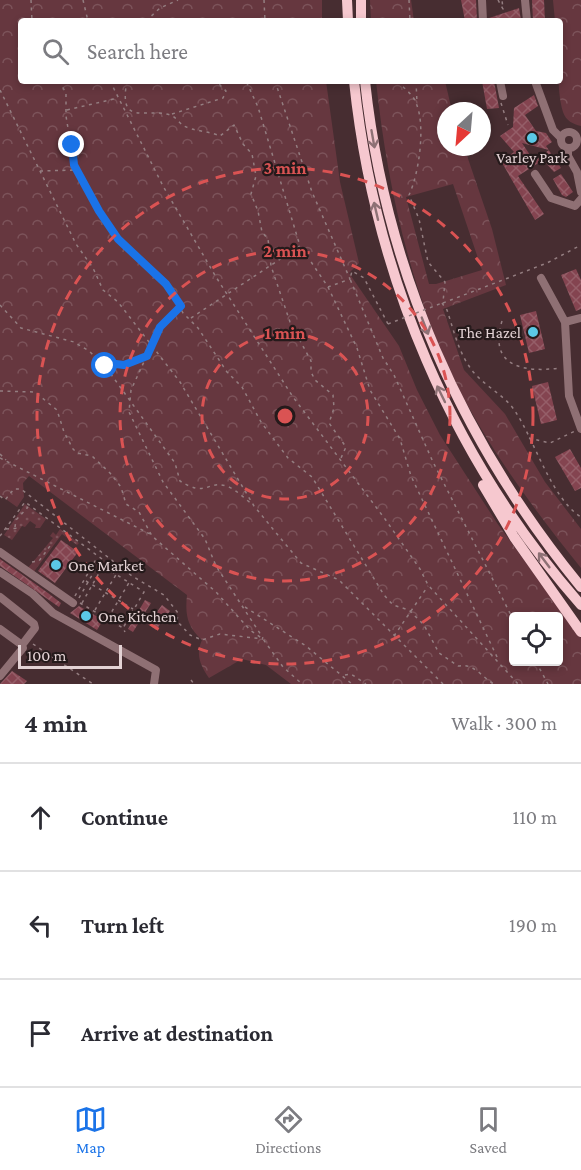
<!DOCTYPE html>
<meta charset="utf-8">
<style>
:root{--surface:#fff;--page:#f2f2f3;--text:#2b2b33;--muted:#7c7c81;--line:#e1e1e2;--accent:#1a73e8}
body{margin:0;font-family:"Crimson Pro",serif;background:var(--page);color:var(--text)}
.controls{position:absolute;right:18px;bottom:18px;display:grid;overflow:hidden;border-radius:6px;box-shadow:0 3px 9px #0003}
.controls button{width:54px;height:54px;display:grid;place-items:center;padding:0;border:0;border-bottom:2px solid var(--line);background:var(--surface);color:var(--text);font:30px sans-serif}
.compass{position:absolute;left:437px;top:102px;width:54px;height:54px;border-radius:50%;background:var(--surface);box-shadow:0 3px 9px #0003;rotate:206deg}
.scale{position:absolute;left:18px;bottom:15px;width:104px;box-sizing:border-box;padding-left:6px;border:3px solid #e4d3d5;border-top:0;font-size:16px;line-height:21px;white-space:nowrap;color:#e4d3d5;-webkit-text-stroke:4px #251a1b;paint-order:stroke}
.stop{position:absolute;width:18px;height:18px;margin:-14px;border:4px solid #1a73e8;border-radius:50%;background:#fff}
.stop.end{background:#1a73e8;border-color:#fff;box-shadow:0 2px 6px #0008}
.list{margin:0;padding:0;list-style:none}
h2{display:flex;justify-content:space-between;align-items:center;height:78px;margin:0;padding:0 24px;font-size:26px}
h2 small{font-size:20px;font-weight:400;color:var(--muted)}
.list li{display:grid;grid-template-columns:39px 1fr auto;gap:18px;align-items:center;box-sizing:border-box;height:108px;padding:0 24px;border-top:2px solid var(--line)}
.list b{display:block;font-size:22px;white-space:nowrap}
.list em{font-size:20px;font-style:normal;color:var(--muted)}
.icon{flex:none;width:33px;height:33px;fill:none;stroke:currentColor;stroke-width:2;stroke-linecap:round;stroke-linejoin:round}
.map{position:relative;flex:none;width:581px;height:684px;overflow:hidden}
.search{position:absolute;background:var(--surface);box-shadow:0 3px 9px #0003;left:18px;right:18px;top:18px;height:66px;display:flex;align-items:center;gap:15px;box-sizing:border-box;padding:0 21px;border-radius:6px;color:var(--muted);font-size:22px}
.sheet{height:402px;background:var(--surface)}
nav{display:flex;justify-content:space-around;align-items:center;box-sizing:border-box;height:84px;border-top:2px solid var(--line);background:var(--surface);font-size:16px;color:var(--muted)}
nav a{display:grid;justify-items:center;gap:3px}
nav .on{color:var(--accent)}
.map>svg:first-child{display:block}
</style>
<div class="map">
<svg width="581" height="684" viewBox="0 0 581 684">
<defs>
<pattern id="grass-dots" width="8" height="8" patternUnits="userSpaceOnUse" patternTransform="scale(1.5)"><rect width="8" height="8" fill="#66373f"/><path d="M2 2h.1M6 6h.1" fill="none" stroke="#7c535a" stroke-width="1.8" stroke-linecap="round"/></pattern>
<pattern id="forest-crowns" width="20" height="18" patternUnits="userSpaceOnUse" patternTransform="scale(1.5)"><rect width="20" height="18" fill="#66373f"/><path d="M2 6a3 3 0 1 1 6 0M12 15a3 3 0 1 1 6 0" fill="none" stroke="#7c535a"/></pattern>
<pattern id="building-cross-hatch" width="8" height="8" patternUnits="userSpaceOnUse" patternTransform="scale(1.5)"><rect width="8" height="8" fill="#844450"/><path d="M0 0l8 8M0 8l8-8" fill="none" stroke="#955e68"/></pattern>
</defs>
<rect width="100%" height="100%" fill="#472d31"/>
<path fill="url(#grass-dots)" d="M25,504L46,519L40,528H35L36,525L30,521L25,527L22,526L12,540L4,535Z
M60,529L79,543L77,545L62,534L33,573L27,569L53,538L50,536L53,532L56,535Z"/>
<path fill="url(#forest-crowns)" fill-rule="evenodd" d="M0,0H322V21H21V81H326L340,182L359,263L349,273L399,346L417,390L440,435L497,523L581,638V684H291L266,665L242,659L209,678C201,666 195,655 202,640C187,626 185,615 187,595L29,476L23,483L24,497L17,507L0,495ZM514,616H558V662H514Z
M370,0H411L414,21H371Z
M553,0H581V126C573,124 566,121 563,112C555,85 560,50 560,21H555Z
M376,81H445L452,111H446V147H464L492,229L506,285L443,309L464,370L505,414L545,482L581,529V568C535,511 489,449 456,383C410,290 387,184 376,81ZM453,184L482,270L436,284H429L406,197Z"/>
<path fill="url(#building-cross-hatch)" fill-rule="evenodd" d="M461,0H476L477,20L465,21Z
M532,0H544L545,21H533Z
M519,8L521,20L489,21V18Z
M482,81H494L499,108L487,109Z
M534,95L538,106L525,115L536,131L546,133L552,142L546,146L561,168L554,172L543,160L518,176L544,214L535,220L501,161L514,152L500,136L513,127L514,108ZM522,143L549,150L534,161Z
M561,174L573,192L566,197L562,195L553,179Z
M576,269L581,280V309L576,311L561,275Z
M536,311L545,349L529,353L520,315Z
M548,382L557,420L541,424L532,386Z
M570,449L581,468V488L575,491L555,457Z
M61,540L78,552L55,583L38,571Z
M0,559L48,593L61,603L59,607L0,566Z
M145,600L151,603L133,632L128,629Z
M162,605L170,611L156,630L148,624Z
M79,606L103,620L97,630L70,613Z
M12,671L27,681L24,684H0Z"/>
<g fill="none" stroke-linecap="round" stroke-linejoin="round">
<path stroke="#947e81" stroke-width="1.5" stroke-dasharray="3 4.5" stroke-linecap="butt" d="M31,0L32,21
M83,0L88,21
M264,0L265,21
M409,0L410,21
M498,0L503,9L502,0
M146,21L160,8L178,0
M59,81L66,93V116L74,165L99,211L130,252L143,260L167,284L183,313L198,328L227,372L242,387L261,422L288,458L312,477L384,595L393,605L409,610L424,625L439,653L458,666C475,663 481,677 494,684
M110,81L163,186L216,277L293,397L385,519L420,569L428,585L518,684
M127,81C118,128 146,107 170,115C175,116 179,123 184,126C193,131 209,131 220,136L234,125L243,144L252,154L256,176L251,194L258,211L262,232L268,239L271,266L290,322L311,361V372L315,380L333,395L334,408L329,423L346,447L341,458
M275,81L312,192L350,279L328,287L301,247
M398,81C404,89 413,94 416,103C426,125 419,174 409,195L419,219L428,262L445,282L443,302
M416,81L417,103
M0,90L76,244L93,268L103,290L118,302L180,382L254,506L301,563L339,580L443,684
M501,103L508,125
M67,110L118,98
M172,114L223,98L226,91L216,81
M40,171L77,170
M328,287L357,348L370,390L400,439L411,476L498,659
M442,303L447,310C453,328 458,350 469,366C481,385 503,393 515,411C535,441 551,498 581,517
M443,303L547,263L581,245
M0,305L21,328L74,342L89,351L105,366L175,463L180,481C207,498 207,480 226,486C236,489 245,499 253,505
M180,307L160,327L131,390L129,412L163,482L205,539L216,566L263,638
M191,318L300,246L258,107L246,81
M502,321C488,366 523,373 560,368
M388,324L364,278L352,271L350,279L383,358L394,375L433,462L514,621
M101,362L124,365L145,357
M0,391L35,392L57,410L64,432L73,449L77,453L92,456L110,473L121,487L126,504L139,512L152,536L216,592L250,630L263,639L283,667L302,684
M529,438L550,443L575,431
M0,454L6,460
M0,458L152,535
M0,496L5,500L14,489H21L132,576L164,595L178,613L177,621L190,635L202,640L220,634L263,639
M15,527L16,520L28,507
M6,529L21,528
M0,536L25,502L102,559L101,563
M32,562L39,561L50,546L49,544
M86,581L133,609
M75,596L95,561L144,592L123,628
M79,598L99,563
M80,603L123,628L125,632
M82,603L103,566
M245,607L306,646L352,684
M95,610L117,573
M108,618L130,581
M394,636L428,586
M33,644L93,684
M536,662L548,684
M345,675L351,674L366,684
M191,680L194,684"/>
<path stroke="#8f7074" stroke-width="8" d="M482,0L483,21
M525,0L527,21
M500,81L503,96
M535,81L553,130L561,138
M561 140a8 8 0 1 1 16 0a8 8 0 1 1-16 0Z
M568,148V156L577,172L581,192
M535,174L551,198L575,206L581,199
M541,278L565,322L569,396L581,429
M565,322L581,318
M0,552L73,603
M0,572L33,594L53,613L156,670L154,684
M0,597L34,624L35,628L22,645L0,629
M0,676L23,648L22,645"/>
<path stroke="#f6c8cf" stroke-width="10" d="M347,0L348,21
M361,0V21
M354,81C374,274 452,459 581,605
M365,81C385,269 461,441 581,587
M483,485L514,537L581,632"/>
<path stroke="#947e81" stroke-width="1.5" stroke-dasharray="3 4.5" stroke-linecap="butt" d="M388,324L442,303"/>
</g>
<defs><path id="oneway-shaft" d="M-6 0H5M1.5-3L5.5 0L1.5 3" fill="none" stroke-width="1.6" stroke-linecap="round" stroke-linejoin="round" transform="scale(1.5)"/></defs>
<g stroke="#8e7175">
<use href="#oneway-shaft" transform="translate(373 139) rotate(80)"/>
<use href="#oneway-shaft" transform="translate(376 211) rotate(-103)"/>
<use href="#oneway-shaft" transform="translate(425 326) rotate(69)"/>
<use href="#oneway-shaft" transform="translate(441 394) rotate(-116)"/>
<use href="#oneway-shaft" transform="translate(544 560) rotate(-127)"/>
</g>
<g fill="none" stroke-linecap="round" stroke-linejoin="round">
<path stroke="#1a73e8" stroke-width="8" d="M72,145L74,165L99,211L118,239L166,284L181,306L160,327L147,356L124,365L100,362L105,366"/>
</g>
<g fill="none" stroke="#da5353" stroke-width="3" stroke-dasharray="10 8">
<circle cx="285" cy="416" r="83"/>
<circle cx="285" cy="416" r="165"/>
<circle cx="285" cy="416" r="248"/>
</g>
<g fill="#5bc8e6" stroke="#251a1b" stroke-width="2">
<circle cx="532" cy="138" r="6"/>
<circle cx="533" cy="332" r="6"/>
<circle cx="56" cy="565" r="6"/>
<circle cx="86" cy="616" r="6"/>
</g>
<g text-anchor="middle" dominant-baseline="central" stroke-width="4.5" stroke-linejoin="round" paint-order="stroke">
<g font-size="16" fill="#e4d3d5" stroke="#251a1b" text-anchor="start">
<text x="532" y="157" text-anchor="middle">Varley Park</text>
<text x="521" y="332" text-anchor="end">The Hazel</text>
<text x="68" y="565">One Market</text>
<text x="98" y="616">One Kitchen</text>
</g>
</g>
<circle cx="285" cy="416" r="9" fill="#da5353" stroke="#251a1b" stroke-width="3"/>
<g font-size="18" text-anchor="middle" font-weight="bold" fill="#da5353" stroke="#251a1b" stroke-width="4.5" stroke-linejoin="round" paint-order="stroke">
<text x="285" y="174">3 min</text>
<text x="285" y="257">2 min</text>
<text x="285" y="339">1 min</text>
</g>
</svg>
<div class="controls">
<button><svg class="icon" aria-label="locate" viewBox="0 0 24 24"><circle cx="12" cy="12" r="6"/><path d="M12 2v4M12 18v4M2 12h4M18 12h4"/></svg></button>
</div>
<svg class="compass" viewBox="-18 -18 36 36"><path d="M0-13l5 13h-10z" fill="#e53935"/><path d="M0 13l5-13h-10z" fill="#7c7c81"/></svg>
<div class="scale">100 m</div>
<div class="stop" style="left:105px;top:366px"></div>
<div class="stop end" style="left:72px;top:145px"></div>
<div class="search"><svg class="icon" aria-label="search" viewBox="0 0 24 24"><circle cx="10" cy="10" r="6"/><path d="M15 15l6 6"/></svg>Search here</div>
</div>
<section class="sheet">
<h2>4 min<small>Walk · 300 m</small></h2>
<ul class="list">
<li><svg class="icon" aria-label="ahead" viewBox="0 0 24 24"><path d="M12 20V5M6 11l6-6 6 6"/></svg><div><b>Continue</b></div><em>110 m</em></li>
<li><svg class="icon" aria-label="left" viewBox="0 0 24 24"><path d="M17 20v-9H6M10 6l-5 5 5 5"/></svg><div><b>Turn left</b></div><em>190 m</em></li>
<li><svg class="icon" aria-label="arrive" viewBox="0 0 24 24"><path d="M6 21V4h12l-3 4 3 4H6"/></svg><div><b>Arrive at destination</b></div></li>
</ul>
</section>
<nav>
<a class="on"><svg class="icon" aria-label="map" viewBox="0 0 24 24"><path d="M3 6l6-2 6 2 6-2v14l-6 2-6-2-6 2zM9 4v14M15 6v14"/></svg>Map</a>
<a><svg class="icon" aria-label="directions" viewBox="0 0 24 24"><path d="M12 3l9 9-9 9-9-9zM9 14v-3h6M13 9l2 2-2 2"/></svg>Directions</a>
<a><svg class="icon" aria-label="saved" viewBox="0 0 24 24"><path d="M7 4h10v16l-5-4-5 4z"/></svg>Saved</a>
</nav>
